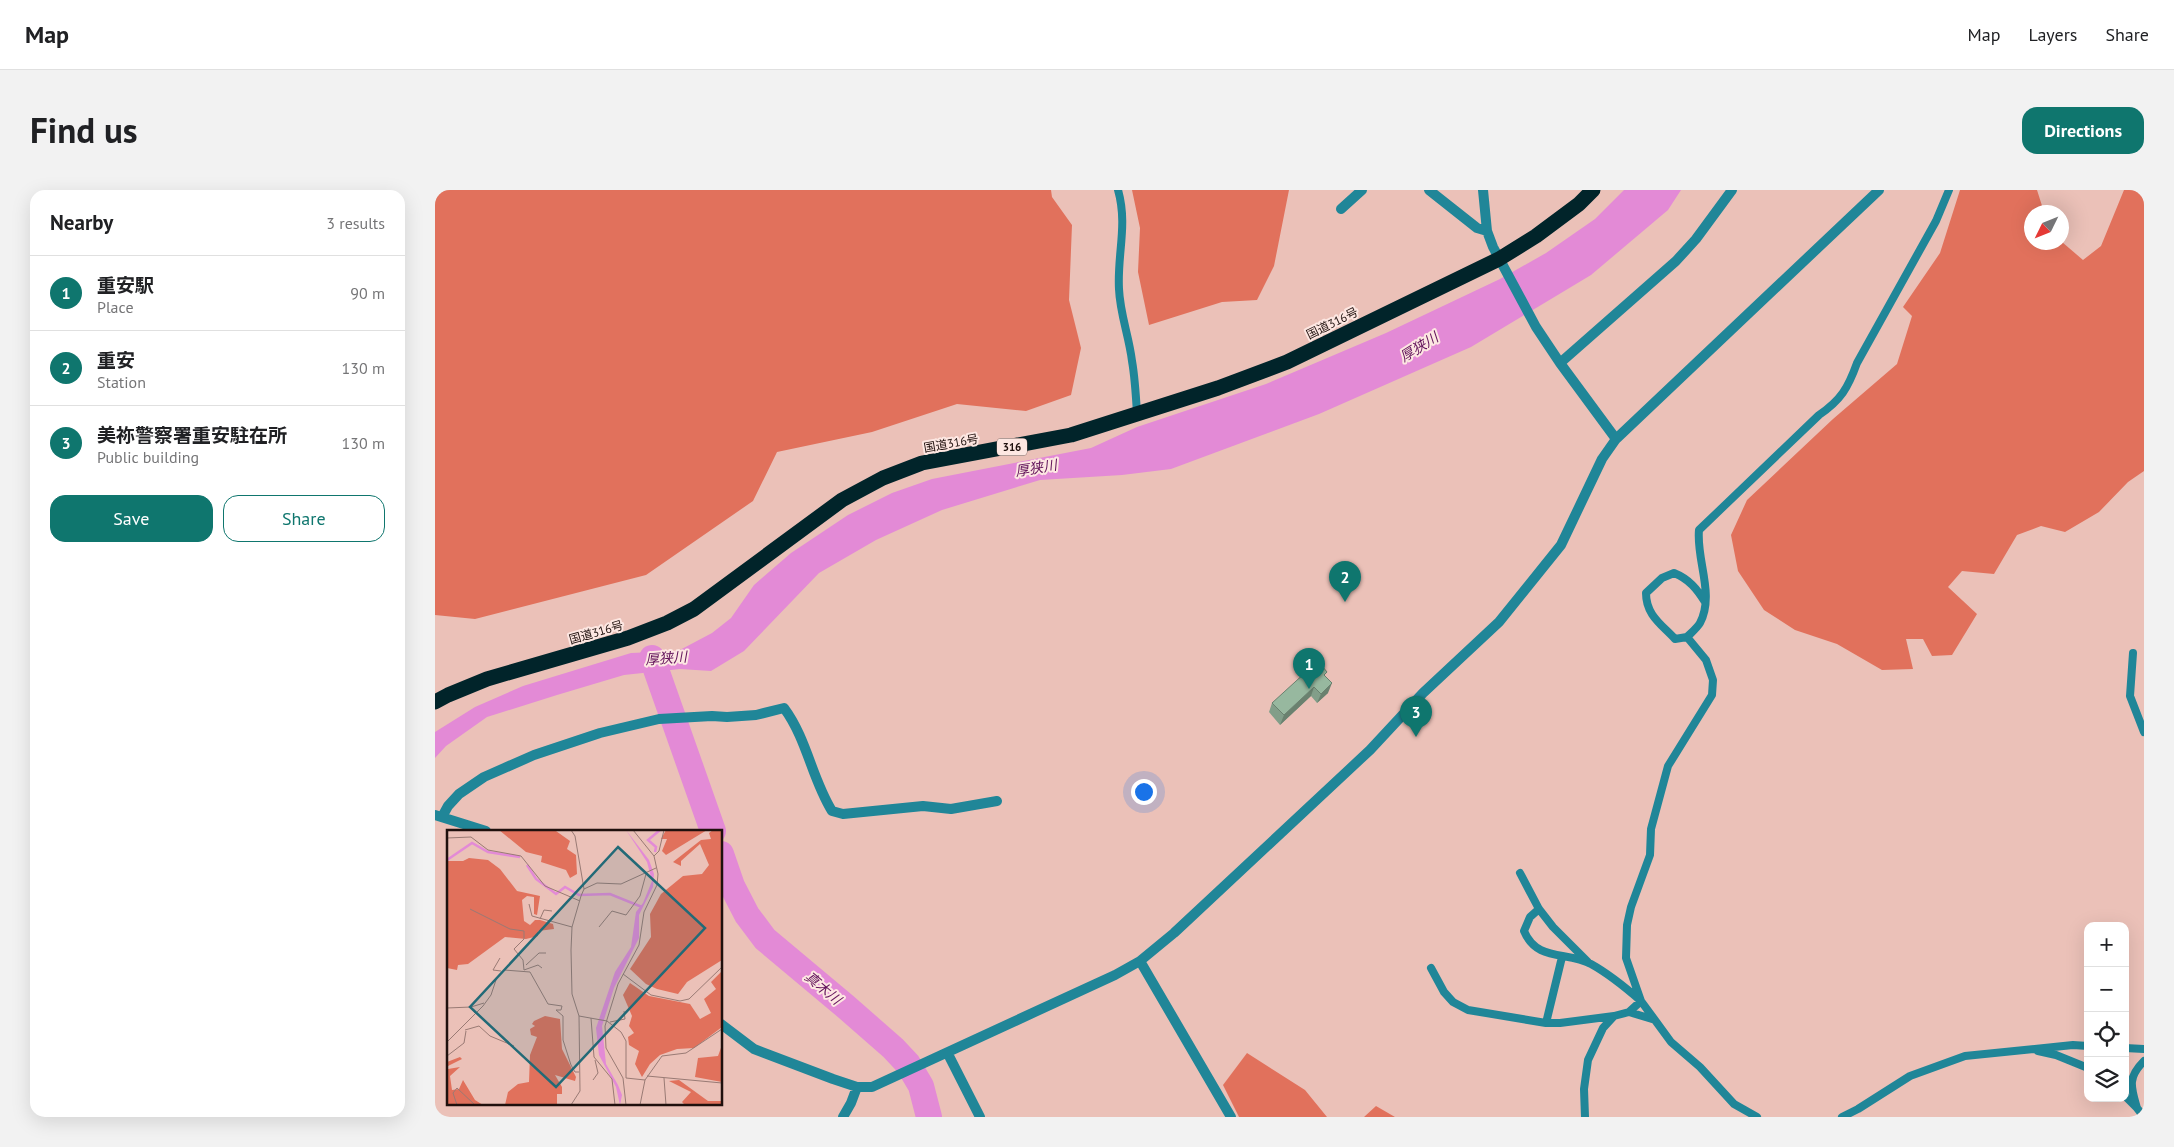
<!DOCTYPE html>
<meta charset="utf-8">
<style>
:root{--surface:#fff;--page:#f2f2f2;--text:#202124;--muted:#757577;--line:#e0e0e0;--accent:#0f766e}
body{margin:0;font-family:"PT Sans","Noto Sans JP",sans-serif;background:var(--page);color:var(--text)}
.controls{position:absolute;right:15px;bottom:15px;display:grid;overflow:hidden;border-radius:10px;box-shadow:0 5px 20px #0002}
.controls button{width:45px;height:45px;display:grid;place-items:center;padding:0;border:0;border-bottom:1px solid var(--line);background:var(--surface);color:var(--text);font:25px sans-serif}
.compass{position:absolute;left:1589px;top:15px;width:45px;height:45px;border-radius:50%;background:var(--surface);box-shadow:0 5px 20px #0002;rotate:227deg}
.you{position:absolute;left:708px;top:601px;width:18px;height:18px;margin:-12px;border:4px solid #fff;border-radius:50%;background:#1a73e8;box-shadow:0 0 0 8px #1a73e833}
.badge{display:grid;place-items:center;width:32px;height:32px;border-radius:50%;background:var(--accent);color:#fff;font-size:16px;font-weight:700}
.pin{position:absolute;translate:-50% -41px;filter:drop-shadow(0 1px 2px #0008)}
.pin::after{content:'';position:absolute;top:26px;width:18px;height:15px;background:inherit;clip-path:polygon(0 0,100% 0,50% 100%)}
.list{margin:0;padding:0;list-style:none}
h2{display:flex;justify-content:space-between;align-items:center;height:65px;margin:0;padding:0 20px;font-size:21px}
h2 small{font-size:16px;font-weight:400;color:var(--muted)}
.list li{display:grid;grid-template-columns:32px 1fr auto;gap:15px;align-items:center;box-sizing:border-box;height:75px;padding:0 20px;border-top:1px solid var(--line)}
.list b{display:block;font-size:19px;white-space:nowrap}
.list p{margin:0;font-size:16px;white-space:nowrap;color:var(--muted)}
.list em{font-size:16px;font-style:normal;color:var(--muted)}
.actions{display:flex;gap:10px;padding:15px 20px}
.actions a{flex:1;padding:11px 0;border:1px solid var(--accent);border-radius:15px;text-align:center;font-size:18px;color:var(--accent)}
.actions .main{background:var(--accent);color:#fff}
.icon{flex:none;width:28px;height:28px;fill:none;stroke:currentColor;stroke-width:2;stroke-linecap:round;stroke-linejoin:round}
.map{position:relative;flex:none;width:1709px;height:927px;overflow:hidden;border-radius:15px}
header{display:flex;align-items:center;gap:30px;box-sizing:border-box;height:70px;padding:0 25px;background:var(--surface);border-bottom:1px solid var(--line)}
header strong{font-size:24px}
nav{display:flex;gap:28px;margin-inline-start:auto;font-size:18px}
.intro{display:flex;align-items:center;justify-content:space-between;box-sizing:border-box;height:120px;padding:0 30px}
h1{margin:0;font-size:35px}
.button{padding:12px 22px;border-radius:15px;background:var(--accent);color:#fff;font-size:18px;font-weight:700}
main{display:flex;gap:30px;padding:0 30px}
aside{flex:1;background:var(--surface);border-radius:15px;box-shadow:0 5px 20px #0002}
.map>svg:first-child{display:block}
</style>
<header>
<strong>Map</strong>
<nav><a>Map</a><a>Layers</a><a>Share</a></nav>
</header>
<div class="intro"><h1>Find us</h1><a class="button">Directions</a></div>
<main>
<aside>
<h2>Nearby<small>3 results</small></h2>
<ul class="list">
<li><span class="badge">1</span><div><b>重安駅</b><p>Place</p></div><em>90 m</em></li>
<li><span class="badge">2</span><div><b>重安</b><p>Station</p></div><em>130 m</em></li>
<li><span class="badge">3</span><div><b>美祢警察署重安駐在所</b><p>Public building</p></div><em>130 m</em></li>
</ul>
<div class="actions"><a class="main">Save</a><a>Share</a></div>
</aside>
<div class="map">
<svg width="1709" height="927" viewBox="0 0 1709 927">
<rect width="100%" height="100%" fill="#ebc1b8"/>
<path fill="#e1715c" d="M0,0H616L617,7L637,35L634,110L646,158L636,205L591,221L522,214L437,242L342,262L318,311L211,385L40,429L0,425Z
M697,0H854L839,76L822,110L787,112L714,135L703,82L705,38Z
M1525,0H1602L1609,22H1596V52H1627L1648,70L1666,56L1689,0H1709V281L1693,292L1664,322L1630,342L1606,336L1582,345L1559,384L1527,381L1513,397L1542,424L1517,465L1497,466L1488,449H1471L1478,479L1447,480L1402,454L1360,440L1329,420L1303,381L1296,345L1312,310L1398,229L1462,174L1477,126L1468,117L1505,63Z
M812,863L870,900L892,927H804L788,895Z
M941,916L960,927H929Z"/>
<path fill="#e38ad6" d="M1189,0H1246L1233,20L1156,85L1036,157L884,224L736,279L687,285L605,290L507,320L441,350L384,383L309,461L276,481L245,479L189,485L122,505L52,527L11,556L0,568V542L40,517L88,496L196,463L243,461L277,443L296,428L319,395L356,363L413,325L457,303L497,289L656,258L702,237L831,194L951,143L1065,89L1111,63L1160,29Z"/>
<g fill="none" stroke-linecap="round" stroke-linejoin="round">
<path stroke="#e38ad6" stroke-width="26" d="M217,468L278,641
M286,664L297,696L312,725L330,749L410,816L458,858L473,874L486,896L494,927"/>
<path stroke="#208698" stroke-width="8" d="M683,0C693,35 682,64 684,99C685,124 694,146 697,171C700,188 701,206 702,224
M1270,412C1262,399 1254,389 1239,383L1227,388L1211,403C1211,425 1226,434 1240,449L1252,447L1271,470L1278,490L1277,505L1233,576L1216,639L1215,665L1196,717L1192,735L1191,768L1206,811L1236,852L1265,877L1299,914L1322,927
M1252,447C1256,443 1262,438 1265,433C1280,404 1261,370 1264,340L1384,225C1406,210 1413,198 1422,173L1501,31L1514,0
M1698,463L1695,506L1709,542
M1085,683L1104,719L1118,737L1153,772
M1104,719L1095,727L1089,741C1102,772 1132,761 1156,774C1174,784 1190,797 1206,811L1194,822L1179,826L1168,838L1153,870L1149,899L1150,927
M996,778L1009,802L1018,812L1033,820L1111,833H1125L1179,826
M1194,822L1217,829
M1111,833L1127,767
M1690,858L1709,859
M1603,861L1621,865L1653,878
M1690,906L1702,918C1696,897 1692,888 1709,871
M1702,918L1709,927
M1407,927L1423,919L1475,886L1530,866L1638,855L1653,856"/>
<path stroke="#208698" stroke-width="10" d="M994,0L1042,38L1052,41
M1048,0L1052,41L1058,57L1101,137L1125,173L1181,249
M906,19L927,0
M1125,173L1241,71L1261,49L1297,0
M0,625L51,641
M7,627L13,616L24,604L49,587L99,565L165,543L224,529L277,526L292,527L321,525L349,518C372,549 377,589 397,621L408,624L488,616L516,619L562,611
M705,771L796,927
M286,834L319,859L398,889L422,897H437L680,785L705,771L739,743L935,560L988,503L1064,432L1126,355L1167,269L1181,249L1444,0
M513,864L545,927
M408,927L416,913L422,897"/>
<path stroke="#01242a" stroke-width="15" d="M0,512L13,505L52,489L193,448L232,433L259,419L407,310L448,288L487,273L636,245L783,198L852,172L1064,69L1101,46L1144,14L1158,0"/>
</g>
<path fill="#829e89" d="M890,487L893,503L882,513L876,506L845,535L834,522L837,513Z"/>
<path fill="#6a816f" d="M897,493L893,503L882,513L886,504Z
M879,497L876,506L845,535L849,525Z"/>
<path fill="#97b89f" stroke="#6a816f" d="M883,471L892,482L889,485L897,493L886,504L879,497L849,525L837,513Z"/>
<g text-anchor="middle" dominant-baseline="central" stroke-width="4" stroke-linejoin="round" paint-order="stroke">
<rect fill="#fde7e2" stroke="#62504d" stroke-width="1" x="562" y="248.5" width="30" height="17" rx="4"/>
<g font-size="11" font-weight="bold" fill="#1f100d">
<text x="577" y="257">316</text>
</g>
<g font-size="12" fill="#1f100d" stroke="#fde7e2">
<text transform="translate(897 133) rotate(-26)">国道316号</text>
<text transform="translate(516 253) rotate(-10)">国道316号</text>
<text transform="translate(161 442) rotate(-16)">国道316号</text>
</g>
<g font-size="14" font-style="italic" fill="#62135b" stroke="#fde7e2">
<text transform="translate(984 157) rotate(-32)">厚狭川</text>
<text transform="translate(601 278) rotate(-9)">厚狭川</text>
<text transform="translate(231 468) rotate(-4)">厚狭川</text>
<text transform="translate(388 798) rotate(40)">真木川</text>
</g>
</g>
<g transform="translate(12 640)">
<rect width="275" height="275" fill="#ebc1b8"/>
<path d="M52,0L109,1L123,11L120,19L129,25L130,44L123,48L119,40L94,32L95,26L79,22ZM219,0H260L219,25L215,21L220,9H214ZM266,0H275V130L240,152L231,164L210,159L199,154L183,139L204,107L203,84L214,64L236,46L255,44L262,35L253,14L234,31V36L226,32L254,10L264,9L262,3ZM22,28L41,30L53,39L70,61L93,66L90,85L87,84V67L80,66L75,70L77,91L83,95L88,90H93L106,94L107,99L91,101V106L79,109L58,107L21,134L11,135L10,140L0,138V31H16ZM275,141V197L247,218L230,219L213,225L203,234L195,247L188,234L192,221L182,215L181,207L187,203L182,196L185,186L176,165L183,153L202,166L243,174L253,189L264,183L257,169L269,159L264,152ZM98,186L113,189L115,219L129,247L128,251L108,245L115,257V264H110V275H58L61,262L71,254L82,252L83,225L90,207L84,205L83,199L88,196L85,194L87,191ZM275,215V252L248,247L251,228L271,226ZM13,227L15,229L1,236V239L13,237L3,246L5,260L12,259L16,250L28,270L36,275H0V232ZM232,250L261,271H275V275H238L235,272L244,262L222,251Z" fill="#e1715c"/>
<path d="M179,0L202,30L207,44L206,57L192,85V108L167,158L155,196L159,234L171,255L175,265L173,275L169,257L152,225L149,198L168,142L184,117L189,82L196,73L205,51L200,32Z" fill="#e38ad6"/>
<path fill="none" stroke="#e38ad6" stroke-width="2.5" d="M208,22L209,17L201,10L213,0M0,30L25,13L41,22L73,27M80,35L89,49L109,64L118,57L132,65L163,64L195,77"/>
<path fill="none" stroke="#997a74" stroke-width="1" d="M124,0L128,6L137,59M0,8L24,7L41,20L74,26L98,56L133,71M207,26L212,21L217,0M82,74L85,86L125,97M23,79L63,99L77,101V109L67,119L76,130L77,140L91,135L95,138M93,89L97,80L105,81M152,97L165,81L179,85L193,66L199,44M53,128L46,140L54,141M79,135L92,123H99M176,144L204,165L233,171L242,169L275,137M0,178L24,177M109,180L116,186V210L124,235L128,242H132M28,183L24,177L37,173M132,186L160,191L174,202L179,211V248M144,188L147,227L165,249L168,275M163,192L178,189L177,181M18,200L32,196L43,206L67,216M0,212L36,176L44,165L50,147L57,140L83,142L101,174L115,176L114,180H109M0,226L17,213L19,201M200,246L275,253M179,248L198,250M217,248L219,275M146,250L151,243L148,230M10,275L6,263L10,258L28,275M124,275L133,261L132,186L125,164L124,120L125,97L134,66L137,59L150,53L174,54L209,38M179,275L176,248L159,218L158,196L171,154L192,115L197,82L210,55L211,44L207,26L186,0M193,275L198,250L215,226L239,223L275,199"/>
<path fill="#226a77" fill-opacity="0.15" stroke="#226a77" stroke-width="2.5" d="M171,17L258,98L109,257L23,177Z"/>
<rect width="275" height="275" fill="none" stroke="#1f100d" stroke-width="2.5"/>
</g>
</svg>
<div class="controls">
<button>+</button>
<button>−</button>
<button><svg class="icon" aria-label="locate" viewBox="0 0 24 24"><circle cx="12" cy="12" r="6"/><path d="M12 2v4M12 18v4M2 12h4M18 12h4"/></svg></button>
<button><svg class="icon" aria-label="layers" viewBox="0 0 24 24"><path d="M12 4l9 5-9 5-9-5zM3 14l9 5 9-5"/></svg></button>
</div>
<svg class="compass" viewBox="-18 -18 36 36"><path d="M0-13l5 13h-10z" fill="#e53935"/><path d="M0 13l5-13h-10z" fill="#757577"/></svg>
<div class="you"></div>
<div class="pin badge" style="left:874px;top:499px">1</div>
<div class="pin badge" style="left:910px;top:412px">2</div>
<div class="pin badge" style="left:981px;top:547px">3</div>
</div>
</main>
